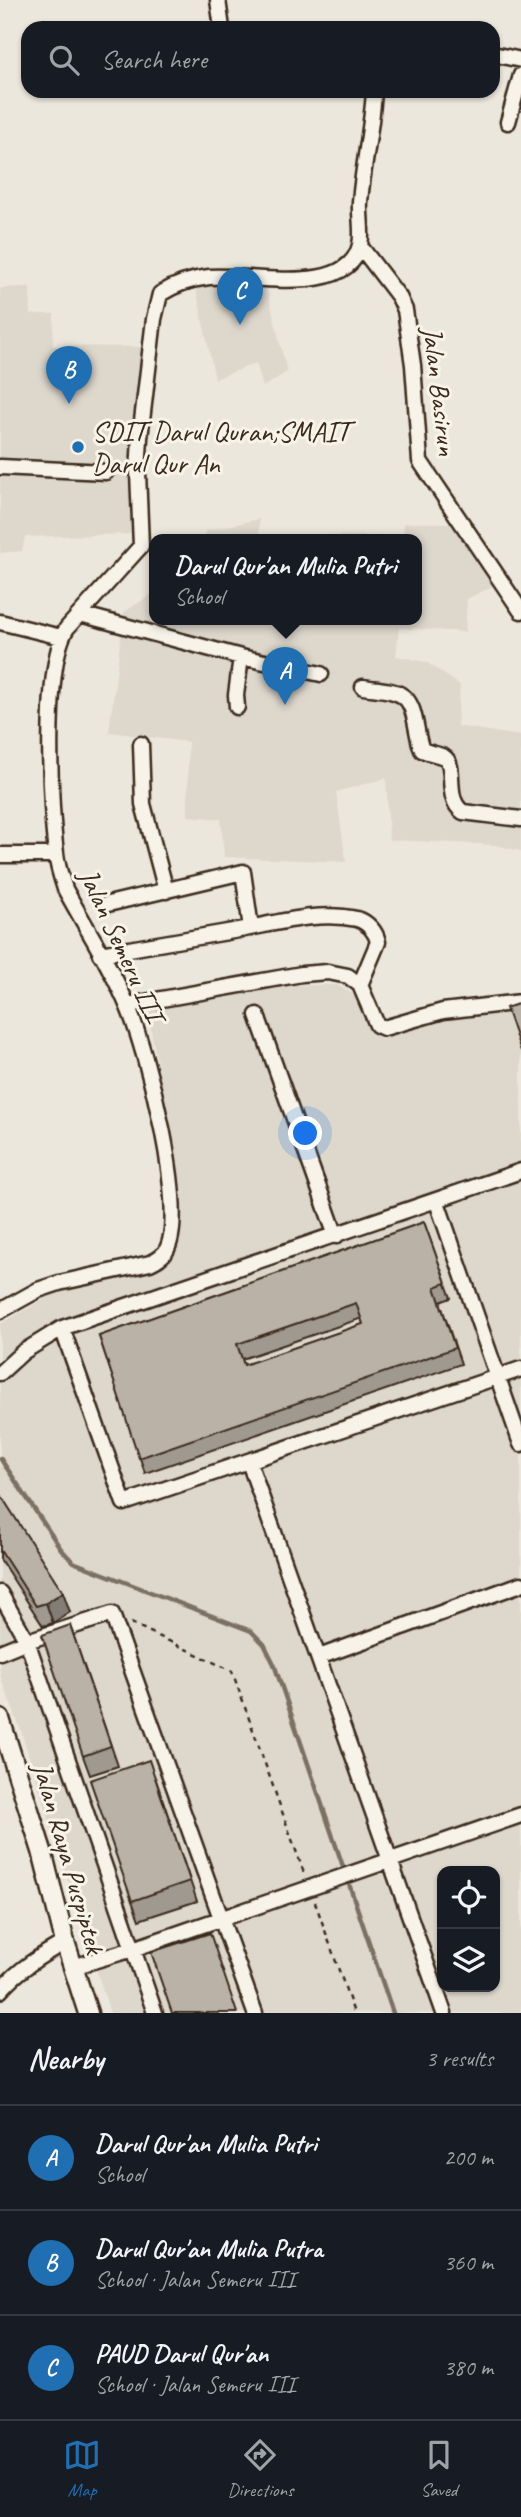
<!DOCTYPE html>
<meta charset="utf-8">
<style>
:root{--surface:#171b24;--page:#20242c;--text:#f1f3f6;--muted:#9ea1a6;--line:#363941;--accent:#1f6fb2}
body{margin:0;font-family:Caveat,sans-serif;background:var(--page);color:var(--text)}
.controls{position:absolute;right:21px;bottom:21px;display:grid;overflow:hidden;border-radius:14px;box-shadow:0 2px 5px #0004}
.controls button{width:63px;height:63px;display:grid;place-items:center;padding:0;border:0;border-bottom:2px solid var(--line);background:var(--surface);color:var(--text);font:35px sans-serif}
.you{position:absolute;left:306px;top:1134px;width:24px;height:24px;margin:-18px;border:5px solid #fff;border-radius:50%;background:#1a73e8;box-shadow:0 0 0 10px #1a73e833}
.badge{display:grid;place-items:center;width:46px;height:46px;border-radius:50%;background:var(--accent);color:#fff;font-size:23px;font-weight:700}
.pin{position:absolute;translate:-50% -58px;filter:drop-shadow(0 2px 4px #0008)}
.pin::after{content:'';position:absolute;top:37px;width:24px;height:21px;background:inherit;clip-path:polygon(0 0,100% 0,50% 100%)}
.popup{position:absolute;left:149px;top:534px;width:273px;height:91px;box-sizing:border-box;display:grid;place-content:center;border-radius:14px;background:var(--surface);filter:drop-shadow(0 2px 5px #0005);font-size:23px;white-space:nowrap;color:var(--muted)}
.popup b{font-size:26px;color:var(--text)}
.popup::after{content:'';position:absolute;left:50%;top:100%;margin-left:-14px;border:14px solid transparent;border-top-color:var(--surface)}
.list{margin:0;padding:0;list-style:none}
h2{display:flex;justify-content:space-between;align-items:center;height:91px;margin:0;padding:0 28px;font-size:30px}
h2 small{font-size:23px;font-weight:400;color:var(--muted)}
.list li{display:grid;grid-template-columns:46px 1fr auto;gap:21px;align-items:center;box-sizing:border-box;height:105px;padding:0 28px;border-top:2px solid var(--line)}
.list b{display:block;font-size:26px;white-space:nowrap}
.list p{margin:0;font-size:23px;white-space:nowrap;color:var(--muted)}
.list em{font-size:23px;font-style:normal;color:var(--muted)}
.icon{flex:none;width:38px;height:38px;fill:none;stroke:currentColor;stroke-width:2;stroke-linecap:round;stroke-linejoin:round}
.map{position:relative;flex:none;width:521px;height:2013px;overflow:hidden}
.search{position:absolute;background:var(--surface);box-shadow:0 2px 5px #0004;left:21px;right:21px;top:21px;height:77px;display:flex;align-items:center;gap:18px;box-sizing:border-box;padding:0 24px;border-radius:21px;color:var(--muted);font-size:26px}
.sheet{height:406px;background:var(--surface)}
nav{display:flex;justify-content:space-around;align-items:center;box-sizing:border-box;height:98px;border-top:2px solid var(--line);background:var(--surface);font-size:19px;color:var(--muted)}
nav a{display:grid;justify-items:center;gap:4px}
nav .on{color:var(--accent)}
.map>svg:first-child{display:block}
</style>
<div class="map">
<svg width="521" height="2013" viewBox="0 0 521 2013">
<rect width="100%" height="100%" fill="#ece7dc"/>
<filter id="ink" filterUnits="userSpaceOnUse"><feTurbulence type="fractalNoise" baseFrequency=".0143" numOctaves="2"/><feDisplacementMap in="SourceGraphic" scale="14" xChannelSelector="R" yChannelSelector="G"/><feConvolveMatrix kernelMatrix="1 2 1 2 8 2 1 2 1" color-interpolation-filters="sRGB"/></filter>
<g filter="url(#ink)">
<path fill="#ddd7cc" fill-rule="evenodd" d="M224,283L266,285L287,372L263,387L256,363L215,379L196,288Z
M30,287L31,314H54L53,346L142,347L134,462L135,534L25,537L22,551L0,553V288Z
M259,519V535L383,536L382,539H205V531Z
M404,523H454L495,585L467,599L465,632L399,628L396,656L426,662L460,685L457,726L521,736V851L495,845L389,840L386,778L336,792L346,862L224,857L221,819L188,816V742L109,732L124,612L154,593V619H416V539H403Z
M281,985H337L358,997L381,1040L448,1012L521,1006V2013H110L21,1731L0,1675V1324L65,1287L158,1262L179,1241L182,1191L147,1010ZM442,1871H495V1987H442Z"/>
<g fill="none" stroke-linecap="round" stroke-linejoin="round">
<path stroke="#7c7064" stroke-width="4.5" d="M0,1458L61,1549L73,1562L251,1631L264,1644L274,1664L393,2013"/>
<g stroke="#3b2a1e" stroke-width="19">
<path id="minor" d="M218,0L222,28
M493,54L521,60
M508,122L521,75
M360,246L399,297L405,310L413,365L420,461L521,611
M0,467L106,472
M80,614L241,657L321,674
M0,622L61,637
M363,687C375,689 392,689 401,695C417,703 415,734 422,750C429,753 438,754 444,757C458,765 443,798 463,812L521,819
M237,707L236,695L241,657
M141,744L143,804L166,891
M0,855H56
M108,904L243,872L251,928
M100,954C148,946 196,937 245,929C281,922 320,911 357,919C368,922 376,932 378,942L360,985
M128,1005L302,974L328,972L348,976L360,985L377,1025L384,1028L443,1011L521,1002
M257,1015L336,1236
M437,1202L521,1444
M0,1311L38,1290L59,1283L150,1263C156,1260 162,1257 166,1251C189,1211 146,1050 128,1007C111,966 86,928 65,889C61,877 57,865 56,853C50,806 43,666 67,628L141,546L138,472L140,438L154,319L160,294C174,285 192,279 209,277C247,273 348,299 360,245C363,232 359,216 360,202C363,165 372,128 374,91
M62,1328L124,1503L521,1369
M0,1373L23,1352L62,1328L521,1171
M249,1462L444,2013
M0,1593L27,1641L155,2013
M0,1652L27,1641L112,1614L255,2013
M319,1657L521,1584
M73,1967L133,1949L521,1815
M0,1991C19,1969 40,1956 65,1942"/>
</g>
<g stroke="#3b2a1e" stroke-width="23">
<path id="major" d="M0,1719L42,1851L65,1942L88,2013"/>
</g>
<path stroke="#3b2a1e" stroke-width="2.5" stroke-dasharray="5 5" stroke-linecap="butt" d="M131,1623L232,1671L305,1876
M315,1902L354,2013"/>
<use href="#minor" stroke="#f7f3e8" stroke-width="14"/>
<use href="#major" stroke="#f7f3e8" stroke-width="18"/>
</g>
<path fill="#a09990" stroke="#3b2a1e" stroke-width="2" fill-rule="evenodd" d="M424,1222L451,1298L440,1302L461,1364L145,1473L99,1336ZM362,1318L363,1324L244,1365L242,1359Z
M0,1494L70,1612L53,1623L43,1626L0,1559Z
M70,1625L118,1766L90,1775L83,1756Z
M156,1780L197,1901L139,1920L132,1901Z"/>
<path fill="#827d75" stroke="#3b2a1e" stroke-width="2" d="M63,1592L70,1612L53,1623L46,1603Z"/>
<path fill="#bab2a7" stroke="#3b2a1e" stroke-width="2" fill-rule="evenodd" d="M521,1003V1051L506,1008Z
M424,1222L446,1283L435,1287L455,1348L139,1458L99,1336ZM356,1303L363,1324L244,1365L237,1344Z
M0,1494L63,1592L46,1603L36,1606L0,1550Z
M70,1625L111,1746L83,1756L42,1635Z
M149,1760L190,1881L132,1901L90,1780Z
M210,1933L237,2013H172L151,1952Z"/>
</g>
<circle fill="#1f6fb2" stroke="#f7f3e8" stroke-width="2.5" cx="78" cy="447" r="7"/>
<g text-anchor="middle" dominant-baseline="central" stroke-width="6" stroke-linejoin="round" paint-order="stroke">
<g font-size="28" fill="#3b2a1e" stroke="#f7f3e8">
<text transform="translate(440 391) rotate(83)">Jalan Basirun</text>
<text transform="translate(122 945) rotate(65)">Jalan Semeru III</text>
<text transform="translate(69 1858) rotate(74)">Jalan Raya Puspiptek</text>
</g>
<g font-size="28" fill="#3b2a1e" stroke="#f7f3e8" text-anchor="start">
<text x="92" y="431">SDIT Darul Quran;SMAIT<tspan x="92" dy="32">Darul Qur An</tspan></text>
</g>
</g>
</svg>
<div class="controls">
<button><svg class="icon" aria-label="locate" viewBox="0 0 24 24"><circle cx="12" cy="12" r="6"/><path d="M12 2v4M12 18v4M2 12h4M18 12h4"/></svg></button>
<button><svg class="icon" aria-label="layers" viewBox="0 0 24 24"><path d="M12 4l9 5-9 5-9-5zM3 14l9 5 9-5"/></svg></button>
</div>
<div class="you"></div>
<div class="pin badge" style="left:285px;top:705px">A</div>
<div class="popup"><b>Darul Qur'an Mulia Putri</b>School</div>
<div class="pin badge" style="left:69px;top:404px">B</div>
<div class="pin badge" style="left:240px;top:325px">C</div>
<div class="search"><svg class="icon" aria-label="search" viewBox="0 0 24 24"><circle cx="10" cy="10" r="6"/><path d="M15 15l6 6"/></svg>Search here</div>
</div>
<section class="sheet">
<h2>Nearby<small>3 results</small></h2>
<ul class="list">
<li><span class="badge">A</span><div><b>Darul Qur'an Mulia Putri</b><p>School</p></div><em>200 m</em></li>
<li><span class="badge">B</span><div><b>Darul Qur'an Mulia Putra</b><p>School · Jalan Semeru III</p></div><em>360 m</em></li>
<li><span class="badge">C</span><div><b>PAUD Darul Qur'an</b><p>School · Jalan Semeru III</p></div><em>380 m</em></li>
</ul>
</section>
<nav>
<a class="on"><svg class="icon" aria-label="map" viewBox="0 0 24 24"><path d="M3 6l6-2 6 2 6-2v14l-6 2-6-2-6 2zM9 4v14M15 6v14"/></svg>Map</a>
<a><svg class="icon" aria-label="directions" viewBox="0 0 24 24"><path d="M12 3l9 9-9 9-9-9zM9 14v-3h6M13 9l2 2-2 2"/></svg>Directions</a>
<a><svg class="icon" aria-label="saved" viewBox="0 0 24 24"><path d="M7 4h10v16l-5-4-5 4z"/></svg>Saved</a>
</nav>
